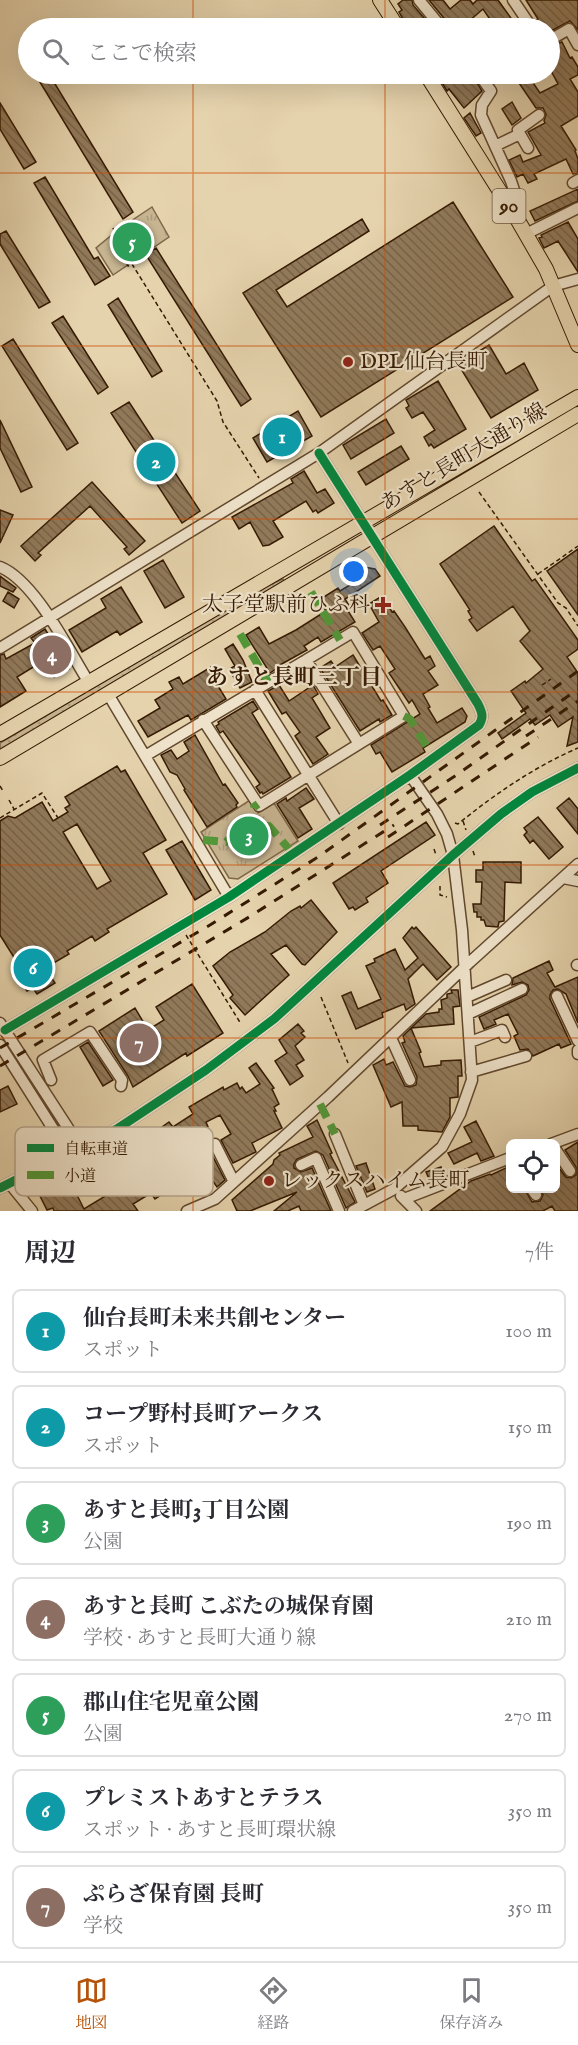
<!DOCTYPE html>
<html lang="ja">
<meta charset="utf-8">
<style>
:root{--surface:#fff;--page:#f2f2f3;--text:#2b2b33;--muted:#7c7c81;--line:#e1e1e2;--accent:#b45309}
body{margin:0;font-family:"IM FELL English","Noto Serif JP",serif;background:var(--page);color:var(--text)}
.controls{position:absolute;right:18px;bottom:18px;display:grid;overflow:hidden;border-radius:9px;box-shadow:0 6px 24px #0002}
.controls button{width:54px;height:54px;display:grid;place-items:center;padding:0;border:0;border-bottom:2px solid var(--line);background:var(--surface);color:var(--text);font:30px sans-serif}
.you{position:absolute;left:354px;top:572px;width:21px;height:21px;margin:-15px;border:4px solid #fff;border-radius:50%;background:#1a73e8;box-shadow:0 0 0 9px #1a73e833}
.badge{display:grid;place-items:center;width:39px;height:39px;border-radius:50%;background:var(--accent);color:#fff;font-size:20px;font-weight:700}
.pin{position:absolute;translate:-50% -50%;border:3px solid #fff;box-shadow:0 2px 6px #0006}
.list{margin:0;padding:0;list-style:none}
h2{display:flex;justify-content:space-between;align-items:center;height:78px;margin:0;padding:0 24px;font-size:26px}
h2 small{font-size:20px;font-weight:400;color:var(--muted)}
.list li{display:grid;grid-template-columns:39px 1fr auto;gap:18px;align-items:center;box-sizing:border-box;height:84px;margin:0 12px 12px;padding:0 12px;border:2px solid var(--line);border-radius:9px}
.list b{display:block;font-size:22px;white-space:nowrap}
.list p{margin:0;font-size:20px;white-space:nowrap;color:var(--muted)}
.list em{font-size:20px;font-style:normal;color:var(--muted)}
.icon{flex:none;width:33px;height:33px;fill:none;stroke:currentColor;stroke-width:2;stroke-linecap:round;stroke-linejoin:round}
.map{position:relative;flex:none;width:578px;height:1211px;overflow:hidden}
.search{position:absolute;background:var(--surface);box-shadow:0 6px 24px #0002;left:18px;right:18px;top:18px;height:66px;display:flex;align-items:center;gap:15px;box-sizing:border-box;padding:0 21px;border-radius:33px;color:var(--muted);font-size:22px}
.sheet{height:750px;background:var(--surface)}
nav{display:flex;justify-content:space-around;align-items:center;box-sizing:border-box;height:84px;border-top:2px solid var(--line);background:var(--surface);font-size:16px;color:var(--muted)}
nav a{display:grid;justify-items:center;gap:3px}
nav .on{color:var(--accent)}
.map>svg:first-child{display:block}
</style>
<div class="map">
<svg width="578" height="1211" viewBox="0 0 578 1211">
<defs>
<pattern id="grass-dots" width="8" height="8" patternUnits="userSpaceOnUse" patternTransform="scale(1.5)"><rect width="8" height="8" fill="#c7b490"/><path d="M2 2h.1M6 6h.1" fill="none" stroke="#ac9a7b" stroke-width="1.8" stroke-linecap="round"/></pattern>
<pattern id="park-tufts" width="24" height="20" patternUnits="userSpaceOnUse" patternTransform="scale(1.5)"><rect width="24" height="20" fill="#c7b490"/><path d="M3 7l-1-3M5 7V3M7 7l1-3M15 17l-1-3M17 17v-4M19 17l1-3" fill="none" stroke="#ac9a7b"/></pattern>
<pattern id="building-back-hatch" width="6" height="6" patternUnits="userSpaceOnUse" patternTransform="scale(1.5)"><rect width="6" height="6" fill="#917a5b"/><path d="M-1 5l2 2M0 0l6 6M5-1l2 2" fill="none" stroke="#776349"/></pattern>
</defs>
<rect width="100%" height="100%" fill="#e5d3ad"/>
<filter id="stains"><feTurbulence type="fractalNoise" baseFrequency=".00333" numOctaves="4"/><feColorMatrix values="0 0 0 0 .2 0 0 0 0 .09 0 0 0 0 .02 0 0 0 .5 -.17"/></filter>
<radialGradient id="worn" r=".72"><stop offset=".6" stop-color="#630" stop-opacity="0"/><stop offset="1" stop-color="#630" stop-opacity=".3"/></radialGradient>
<path fill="url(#grass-dots)" stroke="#7e6749" stroke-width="1.5" d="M283,579L284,581L0,749V743L258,590Z"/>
<path fill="url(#park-tufts)" stroke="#7e6749" stroke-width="1.5" d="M152,207L169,237L113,275L96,248L119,229Z
M250,800L258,813L274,803L298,841L238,879L229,878L201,832Z"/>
<path fill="url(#building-back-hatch)" stroke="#351a02" stroke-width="1.5" fill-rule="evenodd" d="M403,0H412L413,5L431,26L427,28H408L399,12L402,10L398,4Z
M429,0H443L450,9L461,0H470L473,4L477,0H498L518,28H496L483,9L461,28H452Z
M526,0H578V30L570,21L549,32V28H539L536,20L538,19Z
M562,42L570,58L572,57L578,67V75L570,79L578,92V116L561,126L576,150L575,151L578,159V173L573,174L566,159L534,174L537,179L528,183L523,174L517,177L509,160L520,155L523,162L541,155L528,132L545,123L544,121L546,114L543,108H536L517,80L527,74L540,93L558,84L549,67V47Z
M35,74H49L133,212L123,219Z
M441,74H472L482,91L464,108L449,89L447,91L438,76Z
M512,102L521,118L512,125L502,109Z
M0,103L36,162L24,169L0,129Z
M470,113L481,133L476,136L464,118Z
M45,177L94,259L98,257L110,276L95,285L34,183Z
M578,189V201L535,221L530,211Z
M453,202L513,297L321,417L243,293L362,219L369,231L276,290L287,307Z
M568,222L578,239V272L558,241L544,248L539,238L542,237L541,235Z
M6,231L50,302L39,308L0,244V234Z
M156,248L251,399L241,406L146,255Z
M118,298L162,371L152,377L108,305Z
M63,316L108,387L98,394L52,323Z
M13,339L78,443L67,450L2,346Z
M489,345L506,374L524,363L538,390L491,418L458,364Z
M438,381L466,429L434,448L431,444L429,446L424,437L435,430L423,412L412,418L406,408L409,406L406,400Z
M129,402L200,511L182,523L111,413Z
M298,411L312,436L267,462L253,438Z
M386,419L394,433L351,459L343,445Z
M0,420L32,487L21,492L0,448Z
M401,446L409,459L366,485L358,472Z
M304,471L317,493L325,489L334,503L318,513L316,510L313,512L306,501L273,521L283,537L269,545L263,546L250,522L239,529L232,517L293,483L291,479Z
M92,482L145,541L129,555L124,549L127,547L90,506L38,553L41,555L35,561L21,546Z
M0,510L13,515L0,543Z
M494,526L532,581L535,579L578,640V649L567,657L578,673V742L567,746L573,717L558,727L550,715L535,725L530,719L502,739L498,733L526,713L511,691L525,681L526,683L543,669L520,641L530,631L513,606L477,631L469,620L472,618L468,611L470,610L440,564Z
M578,549V615L547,571Z
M163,560L184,597L165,608L144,571Z
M364,567L375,569L380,576L345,599L351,609L348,611L355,622L321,642L318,637L304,646L307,650L278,666L279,667L270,673L246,635L259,627L269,644L296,630L326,611L319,600L338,588L340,591L355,582L354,580L367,572Z
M0,576L16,588L13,592L0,586Z
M121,587L142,622L120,635L117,631L82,652L69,630L106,608L101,599Z
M8,592L19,599L14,608L3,601Z
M382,596L392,612L394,611L405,627L425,659L430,656L435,666L428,671L438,685L423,694L430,707L428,708L437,723L462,708L467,716L465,722L423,748L425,752L392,772L380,752L376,754L371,745L420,714L412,700L409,703L389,673L395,669L380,646L373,650L362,633L379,622L369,604Z
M45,629L64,661L67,660L70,665L69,669L54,677L43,661L17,677L26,691L0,707V655L4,654L6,659L35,643L31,638Z
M233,644L243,660L252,682L240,688L229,669L235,666L225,649Z
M353,655L381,701L383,700L392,715L380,722L379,719L360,731L320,668L331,661L335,667Z
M211,667L216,674L212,676L226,699L191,720L188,715L148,737L138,721L160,708L155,700L173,689L169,682L179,677L183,684Z
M279,685L289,701L313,685L318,694L312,698L330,728L316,737L328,754L313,764L295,736L300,732L286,712L282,714L268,691Z
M253,701L258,709L252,713L291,777L263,794L262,792L260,793L256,787L260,784L223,731L220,733L216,726L219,724L218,722Z
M195,735L223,785L225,784L238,803L236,805L237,807L207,827L184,790L185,789L177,775L170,772L161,755L171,750L177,759L189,751L184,742Z
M117,766L121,772L125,770L166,840L143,853L167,894L107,929L109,932L95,941L92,936L67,951L69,954L45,968L55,983L37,994L33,988L27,991L21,982L27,978L0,935V821L8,816L15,818L42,802L53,821L68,812L65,808L70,805L65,797ZM77,824L111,881L97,889L63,832Z
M306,788L314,799L299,808L312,829L298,838L277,804L286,798L287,801Z
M569,798L578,809V834L557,808Z
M538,817L563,847L549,859L533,840L530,843L524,835L527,832L524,828Z
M426,822L435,835L381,871L388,883L366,898L368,902L355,910L353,907L349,909L333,883Z
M182,841L211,890L195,900L166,850Z
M483,862H521V883L505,882L504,921L499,922L498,927L486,926L484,920H481V917H477V912H474L473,904H481L482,882H476V870H483Z
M311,900L337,932L305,965L302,964L286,945L271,954L289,975L245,1015L230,998L233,995L213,966L230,952L265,932L291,911L300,906L301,908Z
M412,927L414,929L416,927L451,967L437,980L423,964L408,979L415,1004L406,1010L404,1004L382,1013L383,1017L356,1029L342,996L351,992L358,1009L381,999L366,966L375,962L374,959L395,949L405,970L418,958L403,938Z
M549,961L553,970L547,973L555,987L578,977V1023L566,994L558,989L553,990L550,995V999L571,1044L561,1048L559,1044L533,1056L528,1049L520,1050L514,1036L518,1034L508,1014L494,1020L496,1024L484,1029L479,1017L526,995L529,990L528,985L522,982L512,985L513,978Z
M192,984L223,1033L187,1056L186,1053L133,1087L128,1076L99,1031L135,1008L148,1030L164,1020L156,1007Z
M451,990H458L460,1006L453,1007L454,1024L411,1028L426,1014L439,1012V1009H442L441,1000L447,998V994L452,993Z
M298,1024L304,1031L301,1033L305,1037L295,1046L304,1060L296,1065L303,1076L290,1085L275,1061L287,1053L279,1040Z
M411,1028L421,1052L419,1053L424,1067L441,1065V1061L461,1060L462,1076H458V1097L450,1098V1117L442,1132L418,1130V1126H403L402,1102L391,1107L373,1065L384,1059L386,1065L393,1062L405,1086L410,1087L416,1085L417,1077L402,1043L405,1042L403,1036Z
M88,1042L113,1080L103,1086L80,1047Z
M256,1063L274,1088L272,1089L279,1104L274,1107L276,1111H274L282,1128L252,1143L256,1152L233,1163L221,1140L231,1134L220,1115L206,1122L208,1127L200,1131L208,1142V1147L225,1180L217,1187L210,1177L212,1175L205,1168L207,1166L201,1160L203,1158L184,1134L166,1147L180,1167L176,1170L179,1174L173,1183L175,1186L155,1199L151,1193L133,1204L138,1211H54L53,1208L47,1210L38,1192L68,1177L84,1209L112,1192L96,1167L137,1145L135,1142L143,1137L148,1145L162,1136L158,1130L169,1122L173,1127L193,1114L189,1107L223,1087L224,1090L237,1083L240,1089L242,1087L246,1093L260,1084L249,1068Z
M8,1086L17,1104L0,1112V1090Z
M317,1120L332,1153L330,1154L355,1202L346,1208L323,1155L316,1151L297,1159L294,1164V1168L301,1172L312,1168L331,1211H301L299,1206L288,1211H274L297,1192L250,1211H237L232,1200L273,1164L274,1160L280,1155L279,1153L313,1137L307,1126Z
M476,1121L494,1156L481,1161L477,1153L454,1164L448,1153L472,1142L464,1127Z
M578,1142V1211H555L552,1206L543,1211H430L471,1181L490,1174L491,1175L510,1166V1188H524L532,1202L540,1201L543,1195L541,1188H555V1163L566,1177L571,1178L576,1175V1167L565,1150Z
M366,1163L375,1189L367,1192L356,1166Z
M441,1167L444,1175L430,1181L426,1172Z"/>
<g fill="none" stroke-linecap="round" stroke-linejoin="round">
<g stroke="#61482d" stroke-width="13">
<path id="minor" d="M419,0L442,28
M513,0L532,28
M550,40L569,29L578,45
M479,74L491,91L482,105L481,115L511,181L518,202L516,217
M520,134L528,148
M495,146L520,134L518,130L539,115
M573,183L578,180
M526,234L578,208
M0,567C35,581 68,649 88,681
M0,648L319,453L553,286L578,279
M306,660L359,744
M255,690L339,824
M108,694L229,897
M145,756L353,632L404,716L259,806L203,720
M563,878L578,881
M577,965H578
M557,996L578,1041
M467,997L506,980
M468,1014L522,989
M0,1023L81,1148
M5,1030L229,897L410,775L479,725C484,717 482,712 478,704L319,453
M391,1038L410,1080
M470,1042L502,1030L505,1037
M0,1045L69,1154
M578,1050V1054
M471,1072L526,1056
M51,1080L43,1060L90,1032L122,1080L121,1086
M335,1134L364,1205
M215,1144L234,1182
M551,1144L578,1134
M556,1150L570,1171
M301,1165L316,1158L339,1211
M10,1184L32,1211
M0,1188L117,1129L206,1070L274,1019L453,855L501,814L532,792L578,768
M531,1188L536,1195
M401,1196L416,1211
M404,1199L510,1158
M187,1211L215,1199L328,1097L470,962L578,864
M353,1211L394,1189L442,1147L460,1114L472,1080L462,930L453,855L447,834L437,814L410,775"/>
</g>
<g stroke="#351a02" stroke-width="16">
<path id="major" d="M380,0L398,28
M426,74L516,217L546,269L578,345
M0,734L578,397
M0,758L578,414"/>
</g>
<path stroke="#351a02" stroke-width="1.5" stroke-dasharray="4.5 3" stroke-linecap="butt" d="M113,228L128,266L132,264L217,401L223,422L259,478
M479,492L558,603L566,608L578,626
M538,574L578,546
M542,685L551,679
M0,786L3,791
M9,800L14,809
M0,818L42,793L58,818
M463,821L466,830
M455,823L458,824C495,794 534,767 578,748
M434,849L436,855
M473,851L475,857
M440,886V895L447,897
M186,935L241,1024
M321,997L348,1063"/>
<use href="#minor" stroke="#eee2ca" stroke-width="10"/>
<use href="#major" stroke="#e5d3ad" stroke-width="14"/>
<path stroke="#351a02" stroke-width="3" stroke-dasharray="10 10" stroke-linecap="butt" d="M526,736L578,701
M380,825L455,776L578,689
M388,837L538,737
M0,1048L210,925L318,857L578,671
M0,1066L249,917L394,825"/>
<path stroke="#519939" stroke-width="8" stroke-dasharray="15 8" stroke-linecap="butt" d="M311,592L340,640
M240,634L268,682
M404,716L410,719L430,752
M246,830L254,807L258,804
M203,840L226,842L242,827L269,826L289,849
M320,1104L335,1134"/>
<g stroke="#eee2ca" stroke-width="13">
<path id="cycleway" d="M5,1030L229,897L410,775L479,725C484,717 482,712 478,704L319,453
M0,1188L117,1129L206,1070L274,1019L453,855L501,814L532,792L578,768"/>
</g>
<use href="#cycleway" stroke="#00873e" stroke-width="9"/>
</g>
<path fill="none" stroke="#cd500a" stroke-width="1.5" stroke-opacity="0.55" d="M193,0V28M385,0V28M193,74V1211M385,74V1211M0,173H578M0,346H578M0,519H578M0,692H578M0,865H578M0,1038H578"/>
<g fill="#8f2418" stroke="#eee2ca" stroke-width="2">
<circle cx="348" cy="362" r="6"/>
<path d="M380 596h6v6h6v6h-6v6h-6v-6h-6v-6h6z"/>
<circle cx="269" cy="1181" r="6"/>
</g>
<g text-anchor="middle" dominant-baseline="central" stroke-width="4.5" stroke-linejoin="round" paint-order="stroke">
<rect fill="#eee2ca" stroke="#6c563e" stroke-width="1.5" x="492.5" y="189" width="33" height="34" rx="4.5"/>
<g font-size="20" font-weight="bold" fill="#351a02">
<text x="509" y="206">90</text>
</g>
<g font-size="21" fill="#351a02" stroke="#eee2ca" text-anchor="start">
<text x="360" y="362">DPL仙台長町</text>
<text x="370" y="605" text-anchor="end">太子堂駅前ひふ科</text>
<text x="281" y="1181">レックスハイム長町</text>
</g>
<g font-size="21" fill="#351a02" stroke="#eee2ca">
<text transform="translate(464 458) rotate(-31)">あすと長町大通り線</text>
</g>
<g font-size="22" font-weight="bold" fill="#351a02" stroke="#eee2ca">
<text x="294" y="678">あすと長町三丁目</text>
</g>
</g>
<rect x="15" y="1127" width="198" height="69" rx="9" fill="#eee2ca" stroke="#b6a68e" stroke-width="1.5"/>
<rect x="27" y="1144" width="27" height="8" fill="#00873e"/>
<rect x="27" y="1171" width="27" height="8" fill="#519939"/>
<g font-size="16" fill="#351a02">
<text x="64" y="1154">自転車道</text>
<text x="64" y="1181">小道</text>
</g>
<rect width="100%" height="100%" filter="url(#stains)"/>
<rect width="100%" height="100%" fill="url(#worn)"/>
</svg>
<div class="controls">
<button><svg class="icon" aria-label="locate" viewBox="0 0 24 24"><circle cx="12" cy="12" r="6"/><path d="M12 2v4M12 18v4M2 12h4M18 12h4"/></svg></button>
</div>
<div class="you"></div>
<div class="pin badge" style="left:282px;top:437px;background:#0f9aa8">1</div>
<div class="pin badge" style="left:156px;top:462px;background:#0f9aa8">2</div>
<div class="pin badge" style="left:249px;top:836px;background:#2e9e5b">3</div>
<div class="pin badge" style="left:52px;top:655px;background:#8d6e63">4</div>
<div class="pin badge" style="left:132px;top:242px;background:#2e9e5b">5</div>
<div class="pin badge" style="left:33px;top:968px;background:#0f9aa8">6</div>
<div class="pin badge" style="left:139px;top:1043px;background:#8d6e63">7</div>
<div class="search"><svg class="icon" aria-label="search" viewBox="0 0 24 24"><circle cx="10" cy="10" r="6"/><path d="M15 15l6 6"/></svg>ここで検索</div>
</div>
<section class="sheet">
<h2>周辺<small>7件</small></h2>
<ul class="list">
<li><span class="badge" style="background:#0f9aa8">1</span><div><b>仙台長町未来共創センター</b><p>スポット</p></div><em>100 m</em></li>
<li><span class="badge" style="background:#0f9aa8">2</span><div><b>コープ野村長町アークス</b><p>スポット</p></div><em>150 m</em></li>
<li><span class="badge" style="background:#2e9e5b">3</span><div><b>あすと長町3丁目公園</b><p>公園</p></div><em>190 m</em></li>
<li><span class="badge" style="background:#8d6e63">4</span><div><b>あすと長町 こぶたの城保育園</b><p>学校 · あすと長町大通り線</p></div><em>210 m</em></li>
<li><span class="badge" style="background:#2e9e5b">5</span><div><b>郡山住宅児童公園</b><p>公園</p></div><em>270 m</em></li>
<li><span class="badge" style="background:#0f9aa8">6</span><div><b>プレミストあすとテラス</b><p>スポット · あすと長町環状線</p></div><em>350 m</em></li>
<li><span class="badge" style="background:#8d6e63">7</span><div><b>ぷらざ保育園 長町</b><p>学校</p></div><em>350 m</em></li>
</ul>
</section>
<nav>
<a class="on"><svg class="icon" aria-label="map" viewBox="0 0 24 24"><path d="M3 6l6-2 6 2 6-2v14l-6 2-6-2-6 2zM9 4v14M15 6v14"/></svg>地図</a>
<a><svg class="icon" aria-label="directions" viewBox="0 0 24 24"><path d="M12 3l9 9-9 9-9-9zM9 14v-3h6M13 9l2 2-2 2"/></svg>経路</a>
<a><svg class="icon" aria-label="saved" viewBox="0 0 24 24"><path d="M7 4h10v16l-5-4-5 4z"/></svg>保存済み</a>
</nav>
